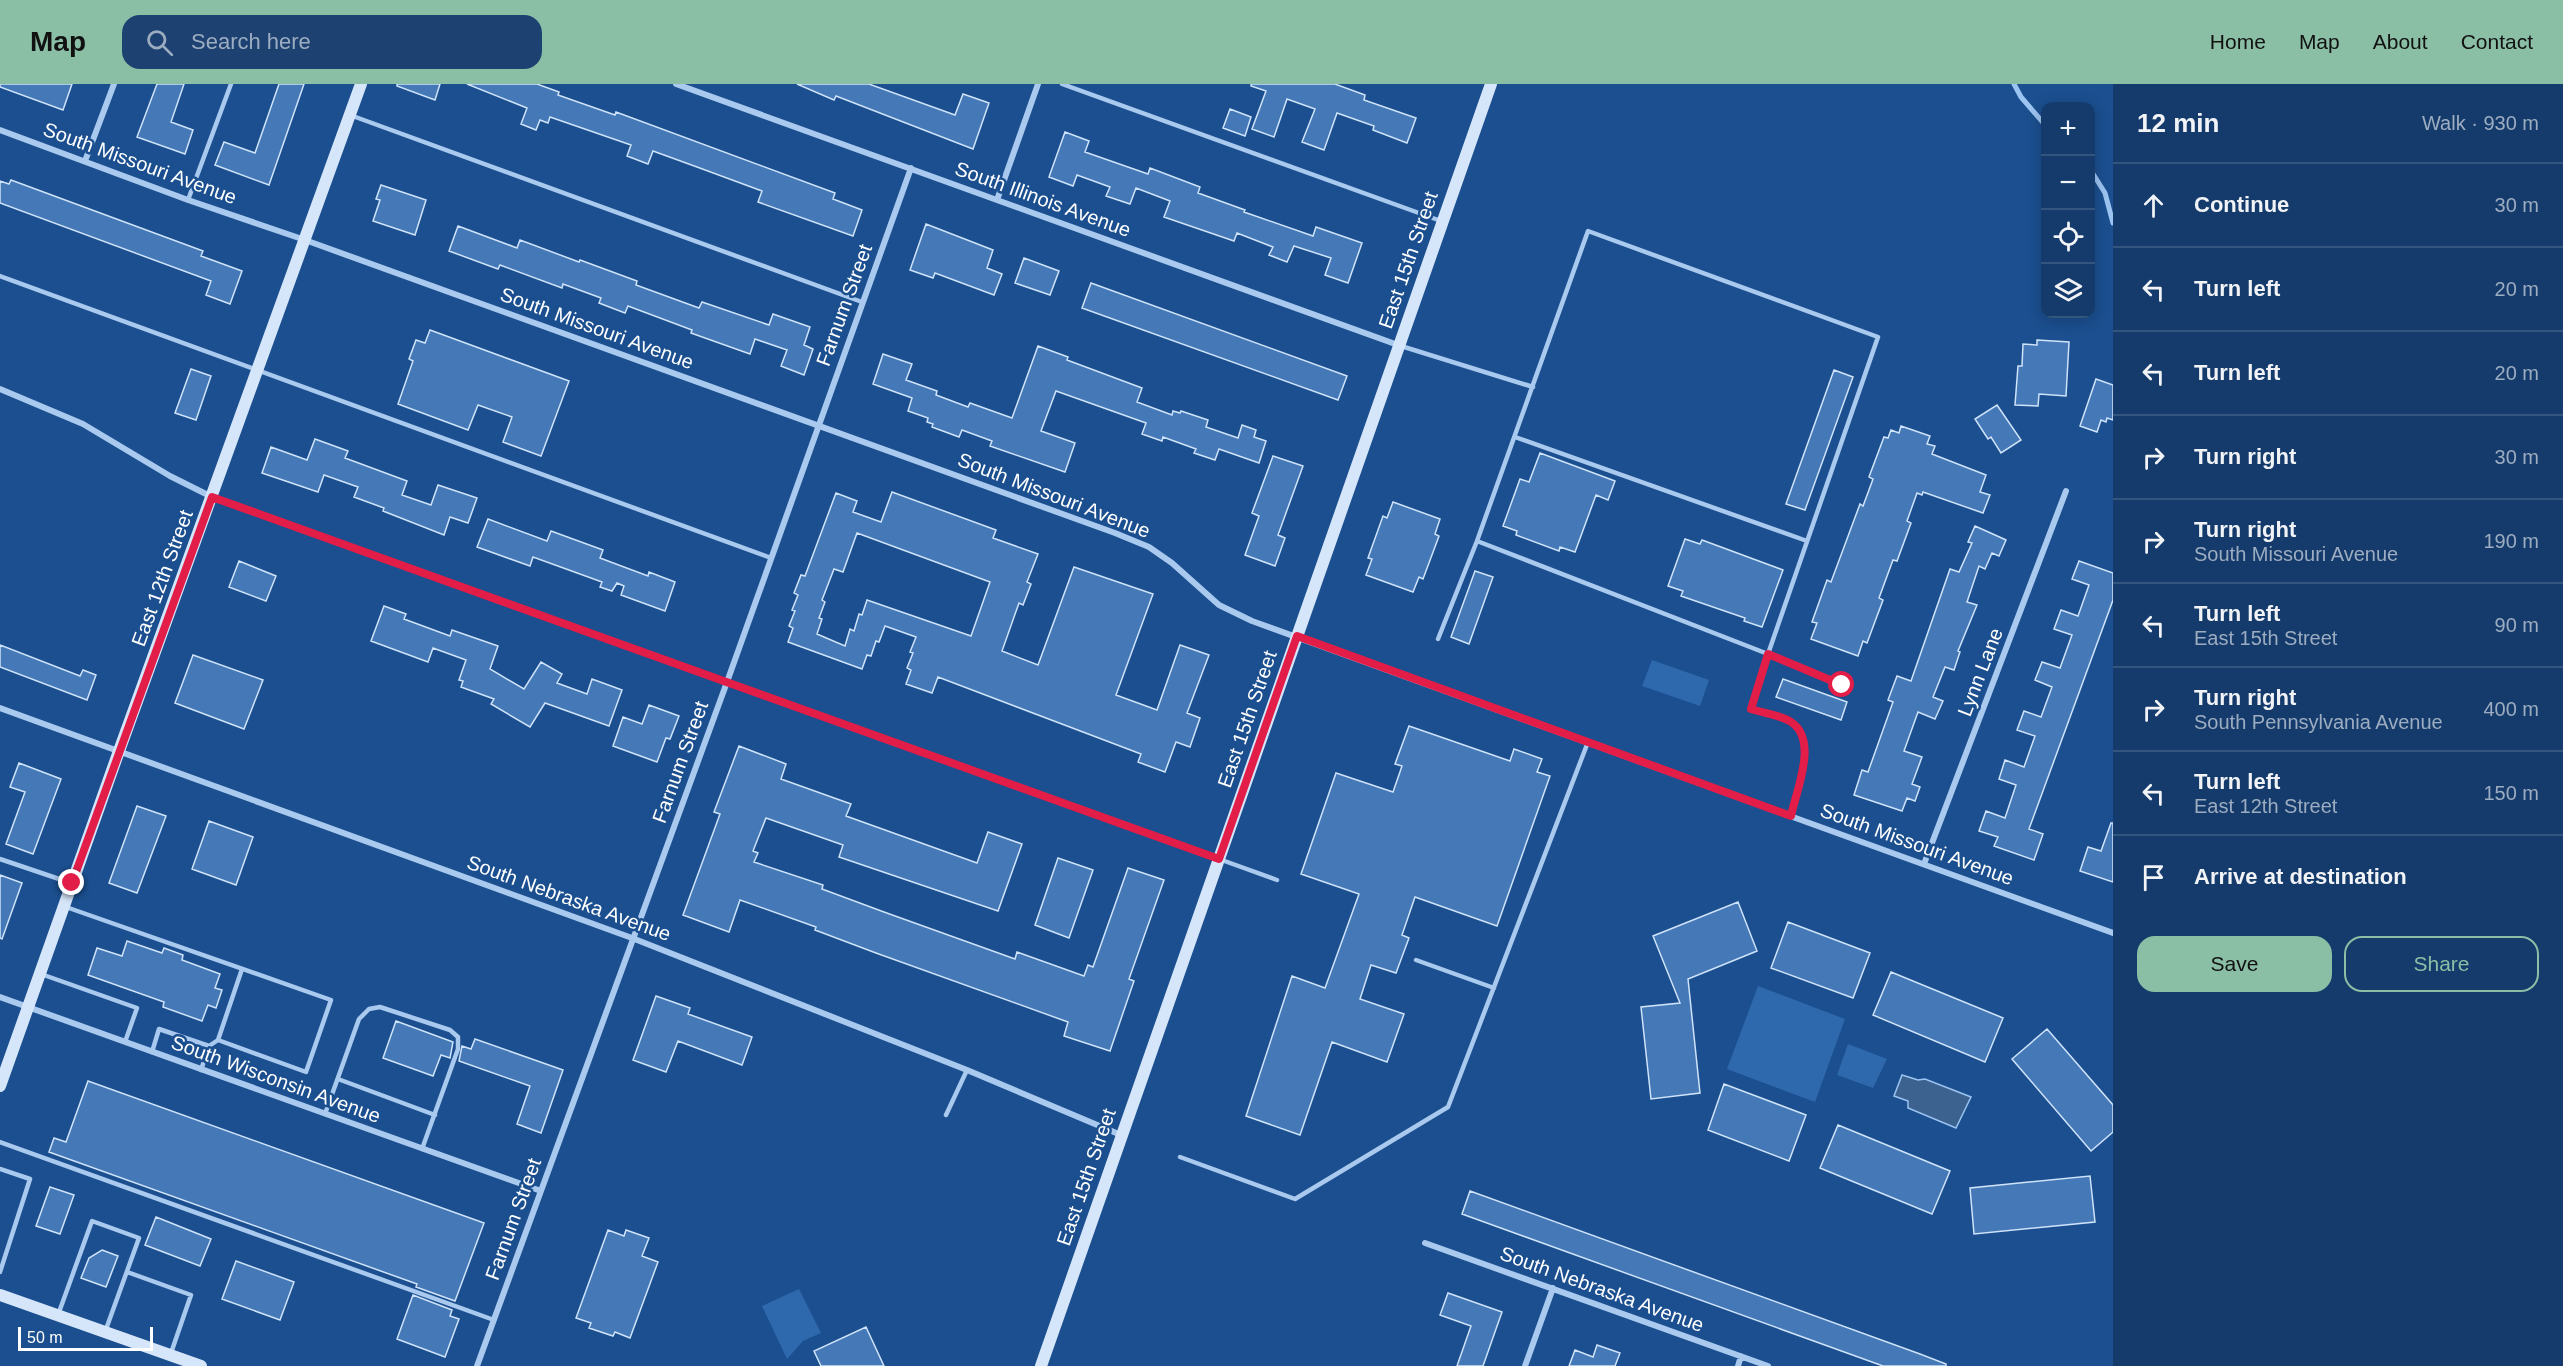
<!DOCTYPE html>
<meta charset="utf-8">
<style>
:root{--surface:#143b6b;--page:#1d4271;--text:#f1f3f6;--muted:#9dadc1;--line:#33557e;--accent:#8abfa5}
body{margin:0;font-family:Arial,sans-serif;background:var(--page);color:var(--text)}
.controls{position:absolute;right:18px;top:18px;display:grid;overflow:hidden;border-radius:12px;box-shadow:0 3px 15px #0003}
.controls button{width:54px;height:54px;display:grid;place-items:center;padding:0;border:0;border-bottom:2px solid var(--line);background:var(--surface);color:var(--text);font:30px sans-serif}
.scale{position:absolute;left:18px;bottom:15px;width:135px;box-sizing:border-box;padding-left:6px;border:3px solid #fff;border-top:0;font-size:16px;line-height:21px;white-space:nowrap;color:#fff;-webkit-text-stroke:4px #1b4f8f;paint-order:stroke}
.stop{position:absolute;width:18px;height:18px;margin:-14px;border:4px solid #e11d48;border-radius:50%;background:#fff}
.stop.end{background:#e11d48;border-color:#fff;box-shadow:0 2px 6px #0008}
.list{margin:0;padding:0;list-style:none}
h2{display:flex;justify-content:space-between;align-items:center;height:78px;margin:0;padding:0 24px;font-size:26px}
h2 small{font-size:20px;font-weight:400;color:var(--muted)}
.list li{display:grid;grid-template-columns:39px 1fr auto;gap:18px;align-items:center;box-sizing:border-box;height:84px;padding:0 24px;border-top:2px solid var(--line)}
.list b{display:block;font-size:22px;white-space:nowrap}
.list p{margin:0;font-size:20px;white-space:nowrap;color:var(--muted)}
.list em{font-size:20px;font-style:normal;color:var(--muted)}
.actions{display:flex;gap:12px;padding:18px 24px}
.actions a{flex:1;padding:14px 0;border:2px solid var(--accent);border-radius:18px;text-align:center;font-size:21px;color:var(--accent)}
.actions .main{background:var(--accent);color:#111}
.icon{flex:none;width:33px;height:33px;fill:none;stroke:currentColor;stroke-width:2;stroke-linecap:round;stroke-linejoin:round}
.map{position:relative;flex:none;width:2113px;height:1282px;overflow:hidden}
header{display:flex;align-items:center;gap:36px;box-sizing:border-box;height:84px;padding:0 30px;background:var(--accent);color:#111}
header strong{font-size:28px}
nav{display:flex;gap:33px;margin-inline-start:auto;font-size:21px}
.search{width:420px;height:54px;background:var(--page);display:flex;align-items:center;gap:15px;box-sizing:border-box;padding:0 21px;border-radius:18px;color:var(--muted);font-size:22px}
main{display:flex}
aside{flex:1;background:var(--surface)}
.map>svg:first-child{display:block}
</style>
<header>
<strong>Map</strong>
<div class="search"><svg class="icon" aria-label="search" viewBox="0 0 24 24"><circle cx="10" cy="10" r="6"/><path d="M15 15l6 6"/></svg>Search here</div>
<nav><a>Home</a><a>Map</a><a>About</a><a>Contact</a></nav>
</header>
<main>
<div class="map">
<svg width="2113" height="1282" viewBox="0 0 2113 1282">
<rect width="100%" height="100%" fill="#1b4f8f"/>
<path fill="#2e69ad" d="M1652,576L1709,596L1700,622L1642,602Z
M1758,902L1845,935L1815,1018L1727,985Z
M1848,960L1887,975L1873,1004L1837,991Z
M799,1205L821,1249L803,1257L787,1275L762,1222Z"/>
<path fill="#3c6290" stroke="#9cc4f0" stroke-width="1.5" d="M1902,991L1918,996L1925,995L1971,1013L1956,1044L1908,1024V1017L1894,1012Z"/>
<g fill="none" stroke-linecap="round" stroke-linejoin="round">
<path stroke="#9cc4f0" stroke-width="5" d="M2014,0L2021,13L2046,42
M2090,85L2105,109L2113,139"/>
</g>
<path fill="#4478b7" stroke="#cfe3fa" stroke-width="1.5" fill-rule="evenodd" d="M0,0H72L63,26L0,3Z
M157,0H184L171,38L193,46L185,70L137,53Z
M279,0H304L269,101L215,81L224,58L255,69Z
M397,0H440L435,16L397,2Z
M467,0H537L559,8L558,11L615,31L616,28L835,109L833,115L862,126L853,152L758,118L762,107L697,83L653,67L648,80L627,72L631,61L550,33L548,39L540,36L536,46L521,40L527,24Z
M797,0H869L955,31L963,10L989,19L973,65L836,12L834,16Z
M1251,0H1335L1365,11L1364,16L1416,34L1407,59L1373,46L1374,42L1337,29L1324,66L1302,58L1315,25L1287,15L1274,53L1252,45L1266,7L1251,2Z
M1230,25L1251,33L1245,52L1223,44Z
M1065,48L1089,57L1085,68L1148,90L1150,84L1200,103L1198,109L1245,126L1244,128L1313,152L1316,143L1362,159L1348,199L1325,191L1331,174L1294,162L1287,178L1269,171L1273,163L1237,149L1234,157L1164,133L1170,117L1136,104L1130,120L1106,112L1110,103L1077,91L1073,102L1049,93Z
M11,96L203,167L201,172L242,187L230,220L206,211L211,197L0,119V97L9,100Z
M381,101L426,116L415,151L373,137L380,116L376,115Z
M926,140L993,166L987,184L1002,190L994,211L935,189L933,194L910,186Z
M458,142L517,164L520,156L579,178L580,176L637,197L636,201L699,224L702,218L769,241L773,230L810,243L804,261L813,265L804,291L781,282L787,266L755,255L750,270L691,249L692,246L628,222L625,229L599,219L601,214L563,200L562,204L500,181L498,185L449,167Z
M1024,174L1059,187L1050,211L1015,199Z
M1091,199L1347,292L1338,316L1082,224Z
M430,246L569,297L541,372L503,358L512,333L478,321L468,346L398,320L413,277L409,275L416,256L425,259Z
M2037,256L2069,258L2066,312L2039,310L2038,322L2015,321L2018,282H2022L2023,260L2037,261Z
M1038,262L1068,273L1067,276L1142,304L1137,318L1172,331L1173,327L1180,329L1181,327L1208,336L1206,343L1238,354L1242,341L1256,346L1254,353L1266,357L1259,379L1219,365L1215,376L1194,369L1196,365L1163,353L1162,357L1142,350L1146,339L1056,307L1041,347L1075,359L1065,388L990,362L992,357L962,346L959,353L932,343L933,340L927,338L928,334L908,327L912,314L873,300L883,270L912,280L906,296L937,307L936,311L968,323L970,319L1012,334Z
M191,285L211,292L196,336L175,329Z
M1834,286L1853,293L1805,426L1786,420Z
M2096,295L2113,301V336L2107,334L2106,338L2101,336L2097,348L2080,342Z
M1997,321L2021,356L2001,369L1991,353L1988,355L1975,335Z
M1901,342L1930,352L1927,360L1935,362L1932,370L1986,391L1980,408L1990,411L1983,429L1923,408L1922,411L1917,409L1907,437L1911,439L1897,477L1893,476L1879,514L1883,516L1867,559L1863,557L1858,572L1811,555L1817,539L1812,538L1827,496L1831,498L1860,420L1863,422L1873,395L1869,393L1884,353L1888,354L1891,346L1899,349Z
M315,355L348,367L345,374L407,397L402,411L431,421L438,401L477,414L468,439L450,433L444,451L383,427L384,424L354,413L358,403L324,391L318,408L262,389L271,363L307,376Z
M1540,369L1615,397L1608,416L1596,411L1575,468L1560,463L1559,467L1516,451L1517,447L1503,442L1520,395L1529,398Z
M1273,372L1303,382L1278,451L1285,454L1275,482L1245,471L1259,432L1252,429Z
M892,408L996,446L993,454L1038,470L1027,498L1031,500L1023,521L1019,519L1002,567L1038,581L1074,483L1153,510L1116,611L1157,626L1180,561L1209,571L1187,629L1200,634L1190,663L1176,658L1165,688L1138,678L1141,670L938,593L932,609L906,600L911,586L907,584L913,569L910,568L916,553L885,542L879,558L876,557L871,572L867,571L862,585L788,558L793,544L789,542L795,527L792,526L798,511L794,509L801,491L805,492L836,409L857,417L853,428L881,438ZM857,449L990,498L971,552L867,516L862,531L859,530L854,547L850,545L845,562L817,550L822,535L819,534L825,518L822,516L834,485L843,488Z
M1393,418L1440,435L1435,450L1439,452L1423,495L1419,493L1413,508L1366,491L1372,475L1368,474L1383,432L1387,434Z
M488,435L547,457L551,447L603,466L600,474L648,492L649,488L675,498L665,527L621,511L624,502L617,499L612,507L600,503L602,498L533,473L530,482L477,463Z
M1975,442L2006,456L1999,472L1992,469L1985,485L1979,482L1967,518L1977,521L1958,567L1960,568L1954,586L1945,583L1933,613L1943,617L1935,635L1918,628L1904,667L1922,673L1912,700L1920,703L1915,717L1907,714L1902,727L1854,711L1862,686L1868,688L1893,618L1888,616L1897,592L1911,597L1950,485L1959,488L1972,459L1968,458Z
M1685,455L1700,460L1702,456L1783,486L1762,543L1744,537L1745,534L1681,512L1683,507L1668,502Z
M239,477L276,492L266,517L229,503Z
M2079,477L2113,489V516L2029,745L2043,750L2034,776L1994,762L1998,753L1979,747L1986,727L2005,734L2016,701L1999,695L2005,676L2024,683L2035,652L2017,646L2024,627L2041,633L2052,603L2035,596L2042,578L2060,584L2072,551L2054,545L2061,526L2078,532L2089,501L2072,495Z
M1475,487L1493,493L1469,560L1451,553Z
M384,522L406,530L404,535L450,552L452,546L498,562L490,585L524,605L541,578L562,590L557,599L587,610L592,595L622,606L609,642L545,619L530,643L491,620L494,615L461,603L463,597L459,596L466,576L433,564L428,578L371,557Z
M0,561L80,592L83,586L96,591L87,616L0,583Z
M193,571L263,596L244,645L175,619Z
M1783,595L1847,618L1841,636L1776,613Z
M649,621L679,632L670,655L666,654L657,678L613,662L623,633L642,640Z
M1409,642L1510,677L1514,665L1542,675L1537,688L1550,692L1497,842L1415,813L1402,851L1409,854L1396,889L1371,881L1360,915L1404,930L1387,978L1332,958L1300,1051L1246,1032L1292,892L1325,904L1359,810L1301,790L1336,689L1393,708L1402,682L1395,680Z
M739,662L786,680L781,695L851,720L846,732L977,779L988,748L1022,760L998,827L839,773L843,761L766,734L753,767L758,769L754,778L823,801L822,805L884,828L1015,875L1017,868L1084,892L1088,881L1093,883L1128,784L1164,796L1129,895L1134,897L1110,967L1064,952L1068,938L876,869L815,846L816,843L740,816L729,848L683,831L720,730L714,728Z
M19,679L61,695L33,770L6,760L25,708L10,703Z
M137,722L166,732L137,809L109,799Z
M209,737L253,753L236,801L192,785Z
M2111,739H2113V798L2080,787L2088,763L2101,767Z
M1058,774L1093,786L1069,854L1035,841Z
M0,791L22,799L2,855L0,854Z
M1738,818L1757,867L1688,895L1700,1009L1651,1015L1641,923L1680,919L1653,852Z
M1788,838L1870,869L1853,914L1771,884Z
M127,857L162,869L164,864L183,871L182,876L220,890L215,904L222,906L216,924L208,921L202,937L163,923L164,918L88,891L97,864L122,872Z
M1891,888L2003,934L1985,978L1873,931Z
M656,912L690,924L688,930L752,953L742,981L678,957L666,988L633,976Z
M396,937L453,958L450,974L441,971L433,992L383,974Z
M2047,945L2113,1021V1048L2091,1067L2012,975Z
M475,955L563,986L541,1049L517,1040L530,1002L459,977L462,962L471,965Z
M88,997L484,1139L455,1217L416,1203L417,1200L49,1068L54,1054L66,1058Z
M1724,1000L1806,1031L1789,1077L1708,1046Z
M1838,1041L1950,1087L1932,1130L1820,1084Z
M2090,1092L2095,1138L1974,1150L1970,1104Z
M50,1103L74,1111L60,1150L36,1142Z
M1470,1107L1920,1270L1946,1280V1282H1883L1462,1130Z
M156,1133L211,1155L200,1182L145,1161Z
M608,1146L624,1152L626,1146L649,1154L642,1172L658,1178L630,1254L615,1248L613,1252L589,1244L591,1239L576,1234Z
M102,1166L118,1172L106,1203L81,1194L89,1174Z
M236,1177L294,1198L280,1236L222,1215Z
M1448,1209L1502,1228L1483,1282H1457L1471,1242L1440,1231Z
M413,1211L452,1226L450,1232L459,1235L445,1273L397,1255Z
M866,1243L884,1282H821L814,1267Z
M1597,1261L1620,1269L1615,1282H1569L1575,1266L1593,1273Z"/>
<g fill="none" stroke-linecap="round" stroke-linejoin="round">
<path stroke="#a9c9ee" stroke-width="4.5" d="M1062,0L1441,137
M350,31L862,218
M188,116L231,0
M0,192L771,474
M1401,262L1533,303
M1515,353L1807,457
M1438,555L1477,457L1588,147L1878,253L1768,570L1477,457
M1791,732C1796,707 1819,656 1791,638C1781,631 1763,629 1751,625L1768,570L1842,601
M0,775L71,799
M1219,775L1277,796
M66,823L331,916L306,988L218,956L242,885
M1416,876L1494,904
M41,890L137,924L125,958
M152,968L159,945L209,962
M201,986L209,962L218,956
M338,995L435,1031
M325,1030L359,935L369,925L380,923L450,946L458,953V965L422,1065
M946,1031L967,986
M0,1058L494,1236
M1180,1073L1295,1115L1448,1023L1588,658
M0,1085L30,1095L0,1188
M127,1188L191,1211L171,1269
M58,1231L92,1137L139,1154L105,1248"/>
<path stroke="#a9c9ee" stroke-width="6" d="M676,0L1398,261
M0,46L188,116L305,156L1115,449L1149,463L1172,479L1219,521L1252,537L2113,849
M85,77L114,0
M997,116L1038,0
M0,305L83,340L170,392L212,413L1219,775
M0,624L632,854L967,986L1121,1051
M1924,780L2066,407
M0,913L541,1107
M1425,1159L1768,1282
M477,1282L727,598L911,84
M1525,1282L1553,1204
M1738,1282L1741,1272"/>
<path stroke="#d6e6fa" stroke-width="12" d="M0,1002L119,667L361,0
M0,1211L201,1282
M1041,1282L1491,0"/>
</g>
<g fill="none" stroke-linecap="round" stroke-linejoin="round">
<path stroke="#e11d48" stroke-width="8" d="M72,799L212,413L1219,775L1297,552L1791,732C1796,707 1819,656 1791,638C1781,631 1763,629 1751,625L1768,570L1842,601"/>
</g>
<g text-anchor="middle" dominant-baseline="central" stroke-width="5" stroke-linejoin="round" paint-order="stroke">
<g font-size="20" fill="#fff" stroke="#1b4f8f">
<text transform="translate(140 79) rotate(20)">South Missouri Avenue</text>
<text transform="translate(1043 115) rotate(20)">South Illinois Avenue</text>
<text transform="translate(1408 176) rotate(-71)">East 15th Street</text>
<text transform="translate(844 221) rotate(-70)">Farnum Street</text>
<text transform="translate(597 244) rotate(20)">South Missouri Avenue</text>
<text transform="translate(1054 411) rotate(21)">South Missouri Avenue</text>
<text transform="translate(162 494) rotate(-70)">East 12th Street</text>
<text transform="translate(1980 588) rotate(-69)">Lynn Lane</text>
<text transform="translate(1247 635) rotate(-71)">East 15th Street</text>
<text transform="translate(680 678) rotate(-70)">Farnum Street</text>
<text transform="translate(1917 760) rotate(20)">South Missouri Avenue</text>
<text transform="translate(569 814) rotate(20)">South Nebraska Avenue</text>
<text transform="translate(276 995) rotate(20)">South Wisconsin Avenue</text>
<text transform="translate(1086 1093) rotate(-71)">East 15th Street</text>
<text transform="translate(513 1135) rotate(-70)">Farnum Street</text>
<text transform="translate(1602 1205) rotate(20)">South Nebraska Avenue</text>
</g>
</g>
</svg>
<div class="controls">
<button>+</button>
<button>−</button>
<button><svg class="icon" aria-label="locate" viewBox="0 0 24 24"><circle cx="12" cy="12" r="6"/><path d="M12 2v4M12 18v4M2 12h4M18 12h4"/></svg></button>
<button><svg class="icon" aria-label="layers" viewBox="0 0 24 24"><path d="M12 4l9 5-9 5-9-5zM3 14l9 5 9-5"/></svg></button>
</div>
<div class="scale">50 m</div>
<div class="stop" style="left:1842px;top:601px"></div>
<div class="stop end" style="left:72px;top:799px"></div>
</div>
<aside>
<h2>12 min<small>Walk · 930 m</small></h2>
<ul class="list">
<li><svg class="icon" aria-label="ahead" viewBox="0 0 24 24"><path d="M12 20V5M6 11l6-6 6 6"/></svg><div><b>Continue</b></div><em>30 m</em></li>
<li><svg class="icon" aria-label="left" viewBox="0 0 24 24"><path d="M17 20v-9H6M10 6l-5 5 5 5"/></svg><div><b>Turn left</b></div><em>20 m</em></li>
<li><svg class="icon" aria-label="left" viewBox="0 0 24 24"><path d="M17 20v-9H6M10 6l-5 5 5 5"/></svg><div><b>Turn left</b></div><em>20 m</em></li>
<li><svg class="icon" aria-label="right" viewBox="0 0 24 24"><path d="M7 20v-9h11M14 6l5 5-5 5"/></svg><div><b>Turn right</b></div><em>30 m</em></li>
<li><svg class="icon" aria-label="right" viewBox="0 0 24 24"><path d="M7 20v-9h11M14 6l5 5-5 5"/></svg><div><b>Turn right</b><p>South Missouri Avenue</p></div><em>190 m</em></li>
<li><svg class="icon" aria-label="left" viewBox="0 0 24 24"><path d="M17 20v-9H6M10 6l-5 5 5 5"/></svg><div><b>Turn left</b><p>East 15th Street</p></div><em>90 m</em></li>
<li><svg class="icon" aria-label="right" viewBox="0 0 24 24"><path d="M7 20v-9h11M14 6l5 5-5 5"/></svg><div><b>Turn right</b><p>South Pennsylvania Avenue</p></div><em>400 m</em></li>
<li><svg class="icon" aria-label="left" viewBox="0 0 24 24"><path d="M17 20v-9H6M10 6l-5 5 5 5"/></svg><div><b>Turn left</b><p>East 12th Street</p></div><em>150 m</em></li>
<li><svg class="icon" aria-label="arrive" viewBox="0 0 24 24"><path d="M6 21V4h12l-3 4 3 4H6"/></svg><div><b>Arrive at destination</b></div></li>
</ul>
<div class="actions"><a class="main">Save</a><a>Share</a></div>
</aside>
</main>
